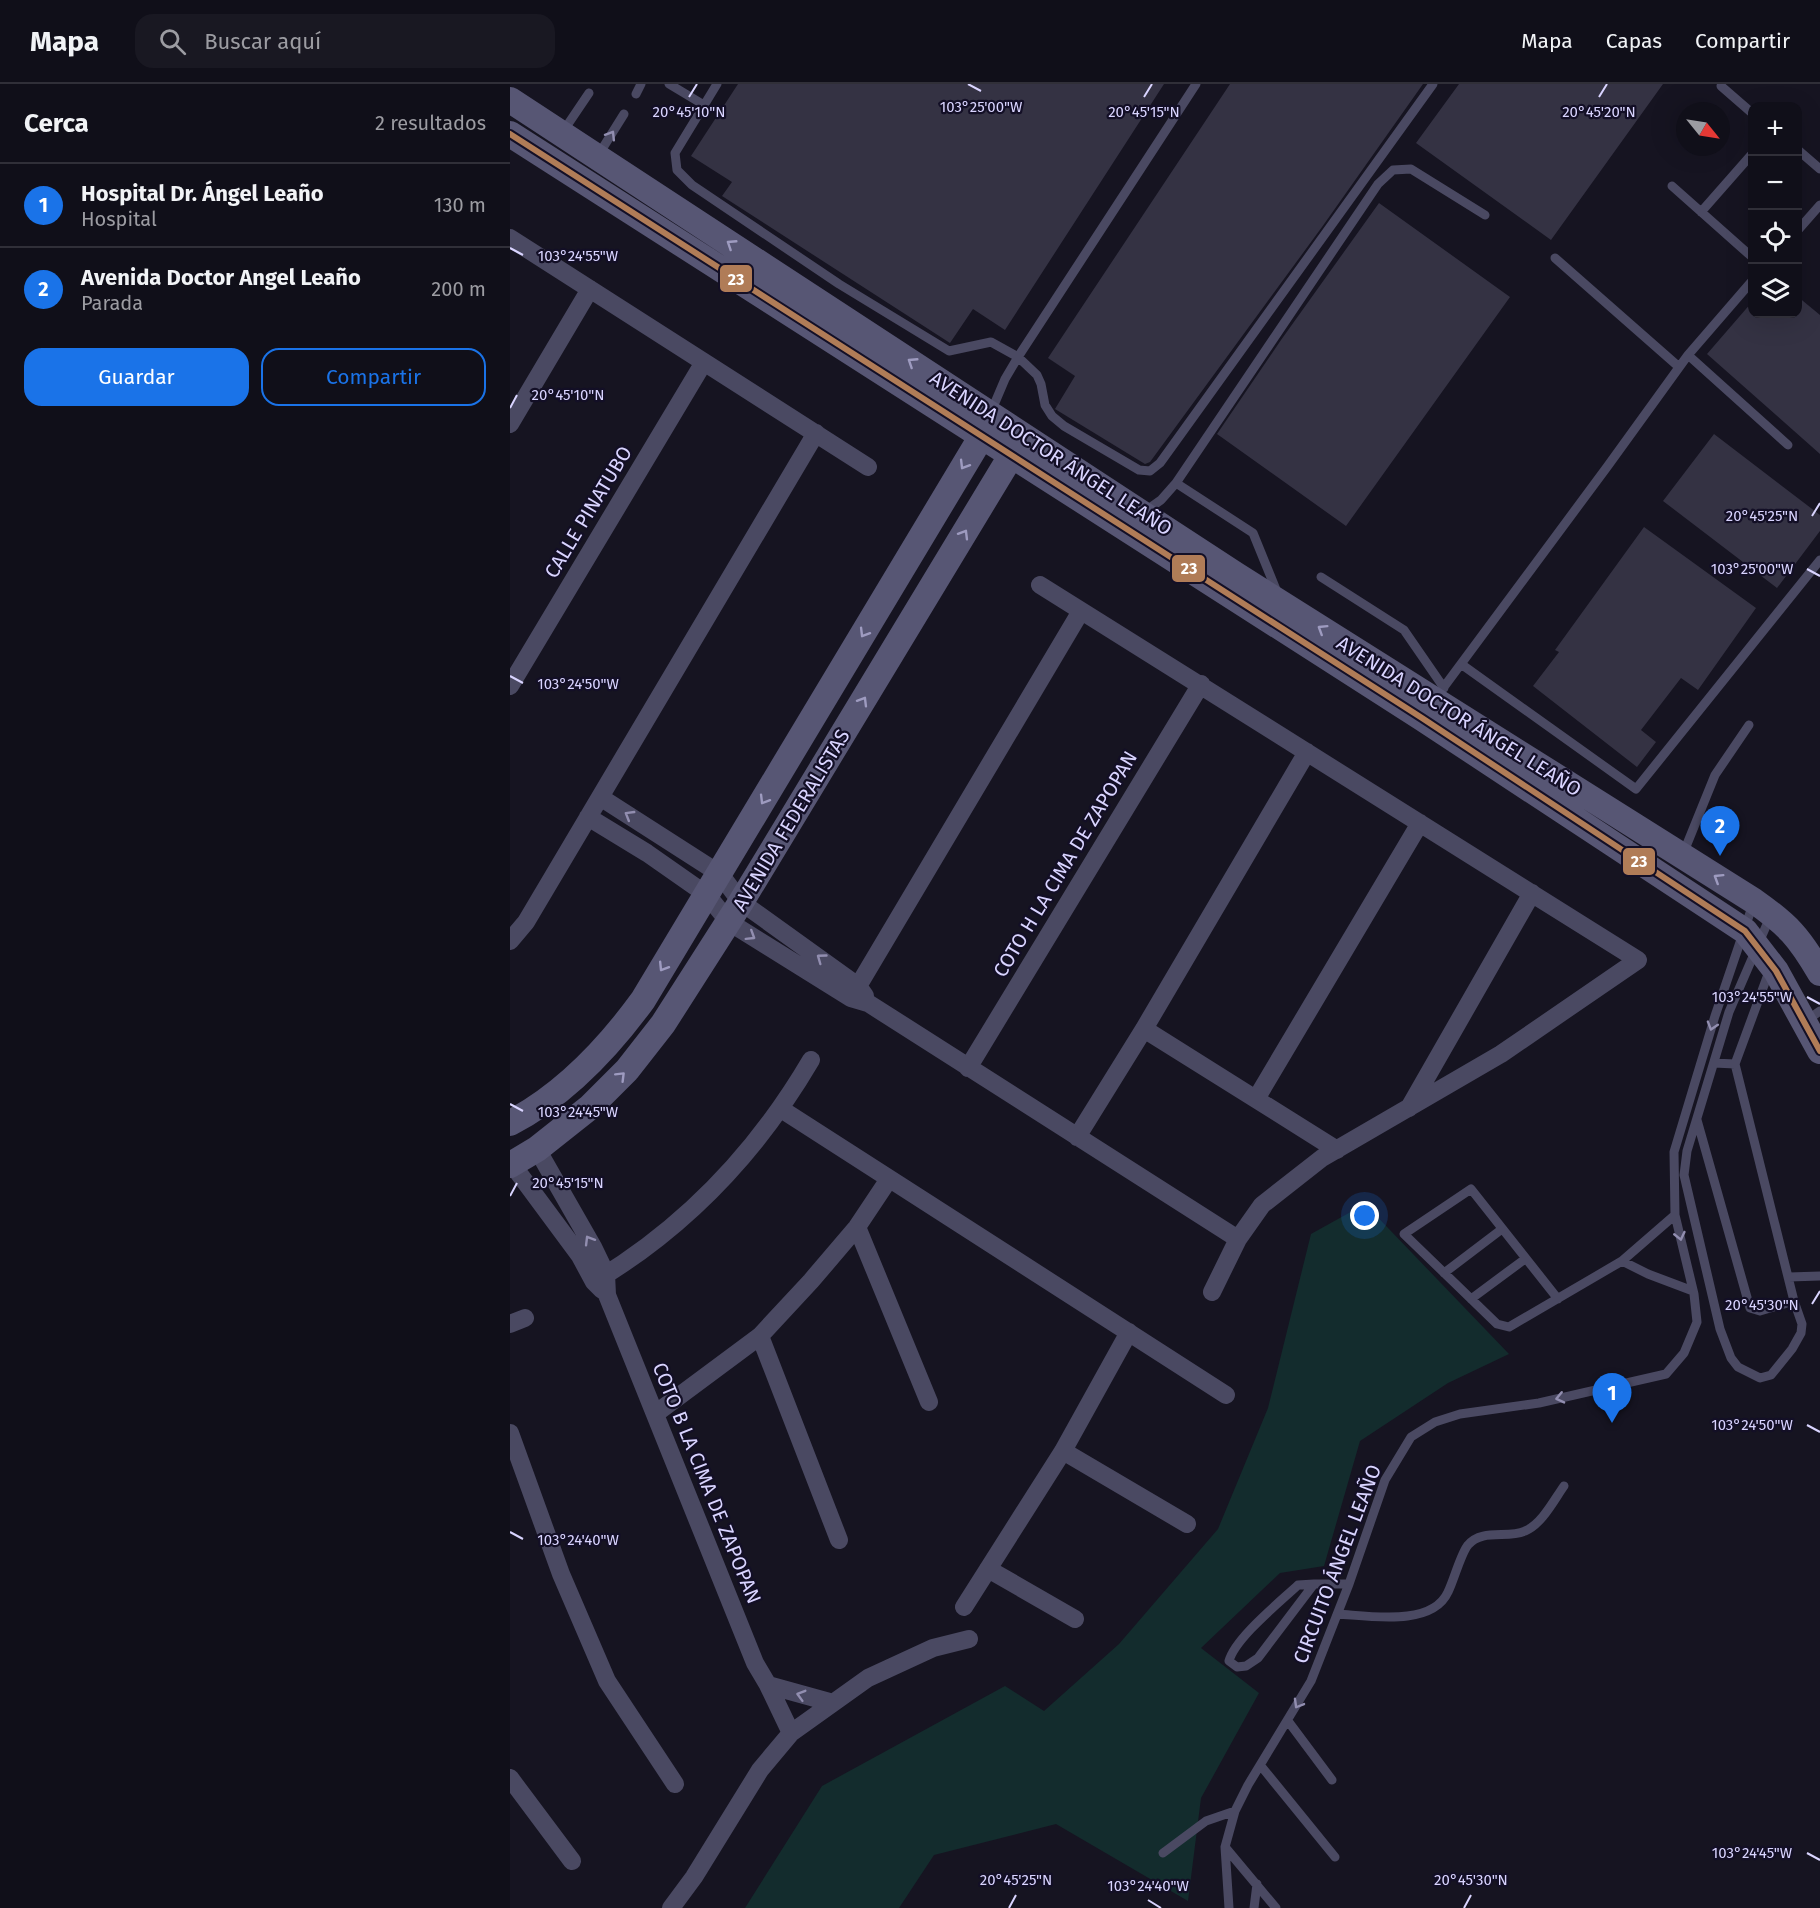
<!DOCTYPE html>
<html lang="es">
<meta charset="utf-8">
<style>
:root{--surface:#100f19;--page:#191822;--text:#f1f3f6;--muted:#9c9ca2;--line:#302f38;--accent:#1a73e8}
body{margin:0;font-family:"Fira Sans",sans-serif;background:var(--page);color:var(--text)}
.controls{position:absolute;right:18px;top:18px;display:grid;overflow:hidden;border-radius:12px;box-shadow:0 6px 24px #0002}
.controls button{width:54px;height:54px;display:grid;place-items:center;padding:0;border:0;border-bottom:2px solid var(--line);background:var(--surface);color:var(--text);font:30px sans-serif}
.compass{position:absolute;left:1166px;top:18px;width:54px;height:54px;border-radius:50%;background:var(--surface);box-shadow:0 6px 24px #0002;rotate:120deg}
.you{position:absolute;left:855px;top:1132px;width:21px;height:21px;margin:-15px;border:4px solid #fff;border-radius:50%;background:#1a73e8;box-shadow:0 0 0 9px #1a73e833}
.badge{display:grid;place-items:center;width:39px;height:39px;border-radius:50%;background:var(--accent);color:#fff;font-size:20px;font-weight:700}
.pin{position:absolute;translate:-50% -50px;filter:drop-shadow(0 2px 3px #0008)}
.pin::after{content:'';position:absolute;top:32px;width:21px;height:18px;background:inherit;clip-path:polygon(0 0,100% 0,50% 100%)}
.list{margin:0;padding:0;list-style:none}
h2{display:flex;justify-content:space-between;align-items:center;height:78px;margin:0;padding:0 24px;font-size:26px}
h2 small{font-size:20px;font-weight:400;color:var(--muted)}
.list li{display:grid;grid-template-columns:39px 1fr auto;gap:18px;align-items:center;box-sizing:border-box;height:84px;padding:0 24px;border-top:2px solid var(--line)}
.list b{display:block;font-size:22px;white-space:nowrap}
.list p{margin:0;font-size:20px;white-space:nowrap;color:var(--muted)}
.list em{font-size:20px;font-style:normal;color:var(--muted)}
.actions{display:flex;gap:12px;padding:18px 24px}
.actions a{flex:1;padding:14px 0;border:2px solid var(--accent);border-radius:18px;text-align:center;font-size:21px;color:var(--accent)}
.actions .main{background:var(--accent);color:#fff}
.icon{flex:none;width:33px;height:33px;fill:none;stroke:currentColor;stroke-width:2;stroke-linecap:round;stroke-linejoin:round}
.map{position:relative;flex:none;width:1310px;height:1824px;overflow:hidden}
header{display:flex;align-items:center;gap:36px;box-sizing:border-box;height:84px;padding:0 30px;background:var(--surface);border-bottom:2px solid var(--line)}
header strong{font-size:28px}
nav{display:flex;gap:33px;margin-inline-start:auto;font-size:21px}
.search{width:420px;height:54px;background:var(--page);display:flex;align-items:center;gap:15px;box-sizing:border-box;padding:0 21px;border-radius:18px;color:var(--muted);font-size:22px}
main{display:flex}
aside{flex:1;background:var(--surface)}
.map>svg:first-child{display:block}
</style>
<header>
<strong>Mapa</strong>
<div class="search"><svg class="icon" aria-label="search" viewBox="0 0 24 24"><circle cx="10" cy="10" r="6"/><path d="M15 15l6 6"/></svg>Buscar aquí</div>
<nav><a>Mapa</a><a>Capas</a><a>Compartir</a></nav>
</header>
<main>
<aside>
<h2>Cerca<small>2 resultados</small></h2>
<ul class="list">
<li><span class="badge">1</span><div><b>Hospital Dr. Ángel Leaño</b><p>Hospital</p></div><em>130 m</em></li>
<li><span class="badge">2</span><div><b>Avenida Doctor Angel Leaño</b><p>Parada</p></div><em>200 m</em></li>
</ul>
<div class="actions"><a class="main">Guardar</a><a>Compartir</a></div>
</aside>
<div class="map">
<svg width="1310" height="1824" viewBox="0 0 1310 1824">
<rect width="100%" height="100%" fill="#161421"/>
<path fill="#132c2d" d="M855,1120L999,1270L938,1299L850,1357L814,1482L770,1489L691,1564L749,1609L691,1714L678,1817L546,1740L424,1771L389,1824H235L312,1702L495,1602L534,1627L609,1560L708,1445L758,1324L801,1150Z"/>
<path fill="#343243" d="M228,0H654L495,246L463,225L440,259L212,112L222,98L181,72Z
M720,0H913L812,143L640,378L635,380L545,325L565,292L538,274Z
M949,0H1153L1041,156L906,59Z
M869,119L1000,213L836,442L707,350L771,256Z
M1287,212L1310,231V370L1197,270L1242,218V230H1287Z
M1204,350L1310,431V447L1267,504L1153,417Z
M1134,443L1246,524L1188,606L1171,594L1131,646L1146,658L1127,683L1023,602L1049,568L1045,566Z"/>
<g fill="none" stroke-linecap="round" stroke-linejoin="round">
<path stroke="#4a4962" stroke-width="9" d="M159,0L194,21
M207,0L165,69L167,86L182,101L329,200L439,267L481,258L508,273L527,291L531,300L535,321L542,332L554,342L629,386L640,387L650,379L663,361L923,0
M1211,2L1242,29
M126,10L131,0
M52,49L79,9
M1288,66L1310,85
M89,70L114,30
M1162,102L1242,173
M1191,128L1242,70
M1288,146L1310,121
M1045,174L1169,283
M1178,271L1278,361
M481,328L495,295L508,273L686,0
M666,399L868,100L883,86L901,85L975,131
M634,428L651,416L666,399L743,449L767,508
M811,493L894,546L934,604
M951,580L1126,705L1310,476
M925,615L1097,383L1178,271L1242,197
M1173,770L1205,691L1239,641
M1260,833L1219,928L1177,1067L1174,1091L1210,1245L1221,1274L1228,1283L1250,1294L1261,1291L1282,1265L1291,1249L1292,1240L1284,1217
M1296,937L1310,927
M1204,979L1225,980
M1187,1036L1240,1224L1250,1227L1284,1217L1225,980L1260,885
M1112,1177L1138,1190L1183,1207
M934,1189L992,1145
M1279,1193L1310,1192
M961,1215L1015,1175
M1048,1215L961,1105L894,1150L987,1240L999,1243L1112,1177L1165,1131
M804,1500L788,1501C770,1518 725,1554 719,1577L727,1583L736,1582L748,1574L804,1500H839
M828,1530C860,1532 922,1543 938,1508C944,1496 951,1469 958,1461C972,1444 998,1455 1015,1447C1032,1440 1044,1416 1054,1402
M778,1637L822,1696
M751,1682L825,1773
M715,1763L766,1824
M653,1769L696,1737L725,1727
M719,1824L715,1763L725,1727L738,1701L801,1597L839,1500L875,1396L901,1353L925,1338L950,1330L1029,1319L1156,1290L1174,1269L1187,1238L1184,1210L1165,1131L1164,1068L1205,932L1243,820
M744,1824L747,1800"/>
<path stroke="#4a4962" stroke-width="18" d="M0,154L358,383
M0,340L80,205
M530,501L1128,876L991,970L812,1074L752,1121L728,1155L702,1208
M0,602L194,278
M90,713L210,790L231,818L348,902L355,912
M78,733L137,769L197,811L219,838L341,914L358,919L728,1155
M0,857L16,838L306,349
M341,914L571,527
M634,945L827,1066
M458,984L691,600
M746,1015L910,739
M899,1024L1022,809
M271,1025L716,1311
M567,1053L634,945L797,668
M27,1065L83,1163L96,1190L97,1211L245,1579L258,1601L281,1649
M2,1080L70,1172L84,1198L92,1206
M347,1143L419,1318
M84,1198C176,1143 247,1068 301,976
M0,1240L15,1234
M250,1252L329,1456
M145,1330L250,1252L301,1197L347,1143L379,1095
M0,1349L51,1490L97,1597L165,1700
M553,1367L677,1440
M478,1485L565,1535
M454,1523L553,1367L619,1248
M258,1601L323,1619
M0,1694L62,1777
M161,1824L184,1793L250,1686L281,1649L358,1594L423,1564L459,1555"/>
<path stroke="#575674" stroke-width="26" d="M0,16L726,491L1244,817C1278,841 1289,853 1310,889
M0,50L912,634L1235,847L1266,887L1310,967
M0,1039C54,1011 98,964 133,916L467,360L477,338
M0,1081L27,1065L80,1023L117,986L153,940L231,818L510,357"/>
<g stroke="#130f26" stroke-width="10">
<path id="bus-1" d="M0,50L912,634L1235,847L1266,887L1310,967"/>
</g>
<use href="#bus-1" stroke="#b07c57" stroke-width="6"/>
</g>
<defs><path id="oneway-chevron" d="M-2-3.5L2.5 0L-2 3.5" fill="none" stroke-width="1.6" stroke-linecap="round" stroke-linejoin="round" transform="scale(1.5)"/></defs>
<g stroke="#928eb0">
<use href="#oneway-chevron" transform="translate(101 51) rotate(-58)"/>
<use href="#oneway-chevron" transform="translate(119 731) rotate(-149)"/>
<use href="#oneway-chevron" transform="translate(241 852) rotate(32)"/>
<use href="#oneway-chevron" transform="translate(311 874) rotate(-144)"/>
<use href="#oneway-chevron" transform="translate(1202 942) rotate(107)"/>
<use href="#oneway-chevron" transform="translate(1170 1152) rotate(77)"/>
<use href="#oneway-chevron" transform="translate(79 1156) rotate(-121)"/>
<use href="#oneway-chevron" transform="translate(1050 1314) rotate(167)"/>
<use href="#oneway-chevron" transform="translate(291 1611) rotate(-164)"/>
<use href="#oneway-chevron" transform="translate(788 1620) rotate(120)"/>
</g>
<g stroke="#9e9bc0">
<use href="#oneway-chevron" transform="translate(221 160) rotate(-147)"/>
<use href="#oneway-chevron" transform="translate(402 278) rotate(-147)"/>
<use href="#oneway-chevron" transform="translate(454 381) rotate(121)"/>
<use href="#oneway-chevron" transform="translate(454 450) rotate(-59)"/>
<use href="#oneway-chevron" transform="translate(812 545) rotate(-148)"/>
<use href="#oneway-chevron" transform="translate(354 549) rotate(121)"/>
<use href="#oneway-chevron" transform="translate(353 617) rotate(-59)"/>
<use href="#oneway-chevron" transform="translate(254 716) rotate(121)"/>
<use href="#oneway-chevron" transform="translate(1208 794) rotate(-148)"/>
<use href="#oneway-chevron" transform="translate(153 883) rotate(122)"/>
<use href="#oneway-chevron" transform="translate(111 992) rotate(-45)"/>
</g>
<path fill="none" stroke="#d9d4ff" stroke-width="2" d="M458,0L471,7M179,13L187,0M634,13L642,0M1089,13L1097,0M0,164L13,171M0,324L7,311M1302,432L1310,419M1297,485L1310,492M0,592L13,599M1297,913L1310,920M0,1020L13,1027M0,1112L7,1099M1302,1220L1310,1207M1297,1341L1310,1348M0,1448L13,1455M1297,1769L1310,1776M638,1816L651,1824M499,1824L506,1811M954,1824L961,1811"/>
<g text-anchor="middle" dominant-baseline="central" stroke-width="4.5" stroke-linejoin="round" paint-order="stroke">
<g font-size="20" fill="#d9d4ff" stroke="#130f26">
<text transform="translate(541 369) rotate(33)">AVENIDA DOCTOR ÁNGEL LEAÑO</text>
<text transform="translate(78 428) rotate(-59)">CALLE PINATUBO</text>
<text transform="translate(949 632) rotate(32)">AVENIDA DOCTOR ÁNGEL LEAÑO</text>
<text transform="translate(281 736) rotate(-59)">AVENIDA FEDERALISTAS</text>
<text transform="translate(555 780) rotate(-59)">COTO H LA CIMA DE ZAPOPAN</text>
<text transform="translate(197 1399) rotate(68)">COTO B LA CIMA DE ZAPOPAN</text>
<text transform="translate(827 1480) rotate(-69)">CIRCUITO ÁNGEL LEAÑO</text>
</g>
</g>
<g font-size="15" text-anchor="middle" fill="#d9d4ff" stroke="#130f26" stroke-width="4.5" stroke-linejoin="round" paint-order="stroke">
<text x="471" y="28">103°25'00"W</text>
<text x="179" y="33">20°45'10"N</text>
<text x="634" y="33">20°45'15"N</text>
<text x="1089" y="33">20°45'20"N</text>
<text x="68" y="177">103°24'55"W</text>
<text x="58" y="316">20°45'10"N</text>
<text x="1252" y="437">20°45'25"N</text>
<text x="1242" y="490">103°25'00"W</text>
<text x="68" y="605">103°24'50"W</text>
<text x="1242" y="918">103°24'55"W</text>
<text x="68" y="1033">103°24'45"W</text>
<text x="58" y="1104">20°45'15"N</text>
<text x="1252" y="1226">20°45'30"N</text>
<text x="1242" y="1346">103°24'50"W</text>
<text x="68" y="1461">103°24'40"W</text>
<text x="1242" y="1774">103°24'45"W</text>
<text x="506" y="1801">20°45'25"N</text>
<text x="961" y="1801">20°45'30"N</text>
<text x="638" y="1807">103°24'40"W</text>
</g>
<g stroke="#130f26" stroke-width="2">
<rect x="209" y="180" width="34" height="29" rx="6" fill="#b07c57"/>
<rect x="661" y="470" width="35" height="29" rx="6" fill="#b07c57"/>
<rect x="1112" y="763" width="34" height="29" rx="6" fill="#b07c57"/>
</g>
<g font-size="16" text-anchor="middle" font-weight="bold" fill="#fff">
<text x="226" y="201">23</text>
<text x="679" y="490">23</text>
<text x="1129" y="783">23</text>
</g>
</svg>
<div class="controls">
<button>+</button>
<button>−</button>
<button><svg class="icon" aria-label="locate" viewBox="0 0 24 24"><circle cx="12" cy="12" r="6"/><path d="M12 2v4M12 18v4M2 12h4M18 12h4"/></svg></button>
<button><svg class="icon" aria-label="layers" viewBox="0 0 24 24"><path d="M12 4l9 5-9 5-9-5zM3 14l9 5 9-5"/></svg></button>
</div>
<svg class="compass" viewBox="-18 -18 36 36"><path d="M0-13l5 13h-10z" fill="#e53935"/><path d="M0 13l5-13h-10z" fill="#9c9ca2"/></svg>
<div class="you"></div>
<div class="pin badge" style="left:1102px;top:1339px">1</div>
<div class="pin badge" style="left:1210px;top:772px">2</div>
</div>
</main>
